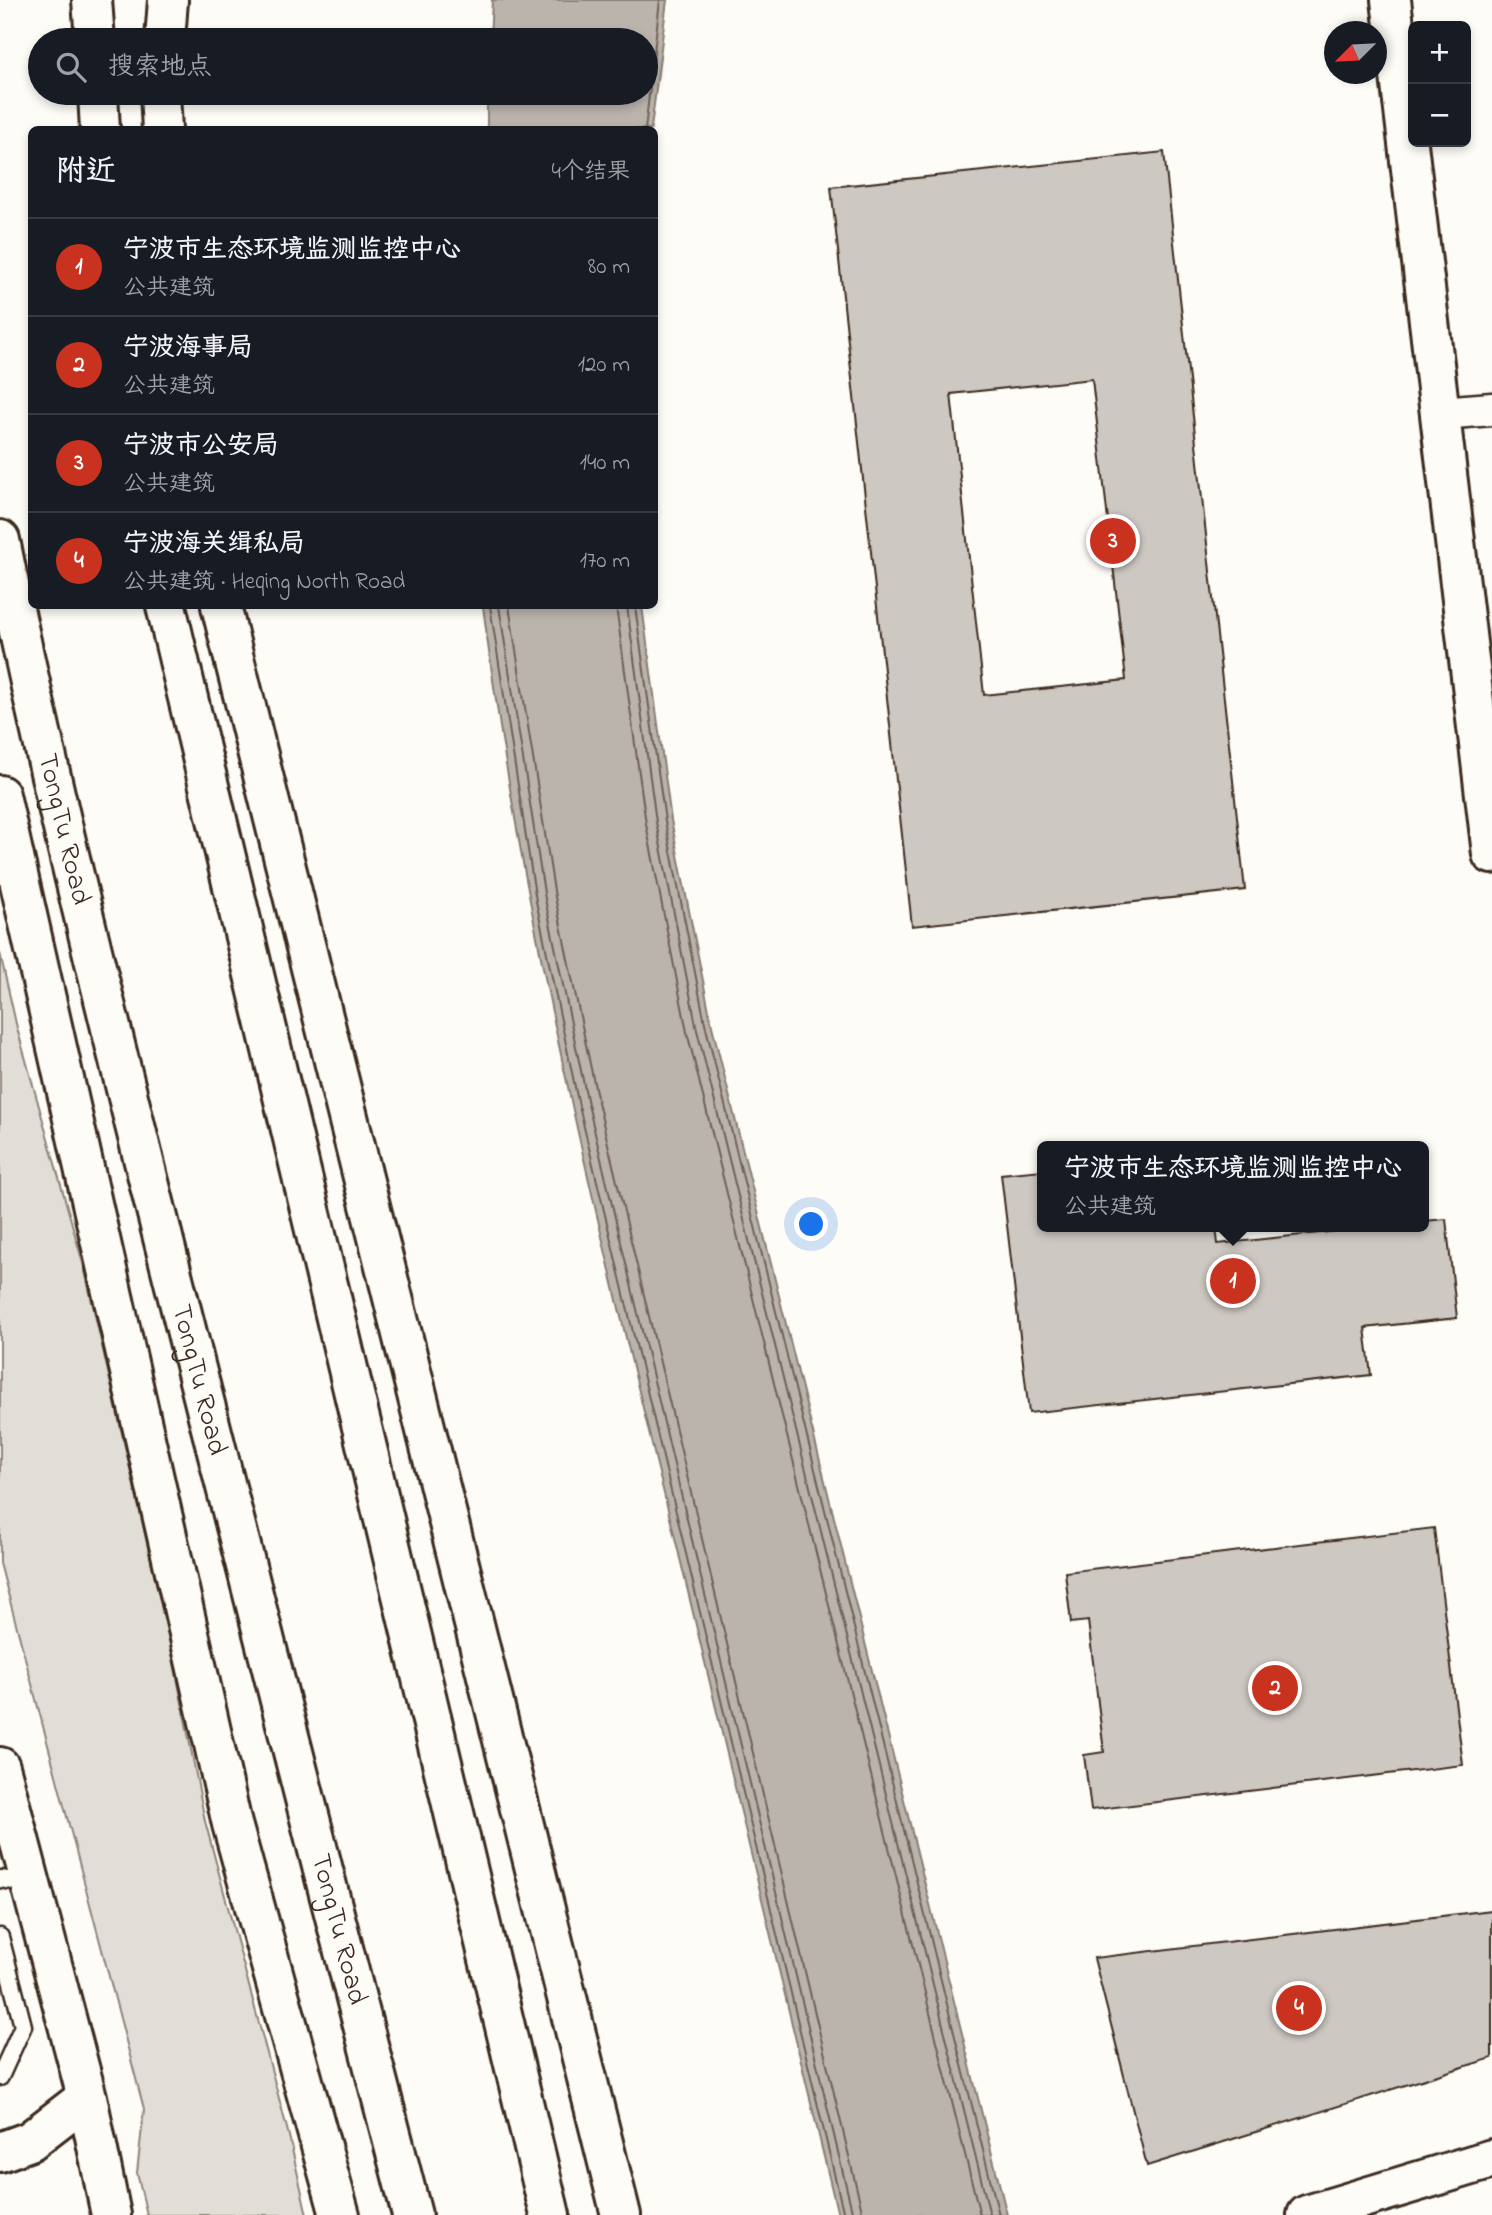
<!DOCTYPE html>
<html lang="zh">
<meta charset="utf-8">
<style>
:root{--surface:#171b24;--page:#242831;--text:#f1f3f6;--muted:#9ea1a6;--line:#363941;--accent:#c8321e}
body{margin:0;font-family:"Indie Flower","LXGW WenKai TC",sans-serif;background:var(--page);color:var(--text)}
.controls{position:absolute;right:21px;top:21px;display:grid;overflow:hidden;border-radius:10px;box-shadow:0 4px 10px #0003}
.controls button{width:63px;height:63px;display:grid;place-items:center;padding:0;border:0;border-bottom:2px solid var(--line);background:var(--surface);color:var(--text);font:35px sans-serif}
.compass{position:absolute;left:1324px;top:21px;width:63px;height:63px;border-radius:50%;background:var(--surface);box-shadow:0 4px 10px #0003;rotate:246deg}
.you{position:absolute;left:812px;top:1225px;width:24px;height:24px;margin:-18px;border:5px solid #fff;border-radius:50%;background:#1a73e8;box-shadow:0 0 0 10px #1a73e833}
.badge{display:grid;place-items:center;width:46px;height:46px;border-radius:50%;background:var(--accent);color:#fff;font-size:23px;font-weight:700}
.pin{position:absolute;translate:-50% -50%;border:4px solid #fff;box-shadow:0 2px 7px #0006}
.popup{position:absolute;left:1037px;top:1141px;width:392px;height:91px;box-sizing:border-box;display:grid;place-content:center;border-radius:10px;background:var(--surface);filter:drop-shadow(0 2px 5px #0005);font-size:23px;white-space:nowrap;color:var(--muted)}
.popup b{font-size:26px;color:var(--text)}
.popup::after{content:'';position:absolute;left:50%;top:100%;margin-left:-14px;border:14px solid transparent;border-top-color:var(--surface)}
.list{margin:0;padding:0;list-style:none}
h2{display:flex;justify-content:space-between;align-items:center;height:91px;margin:0;padding:0 28px;font-size:30px}
h2 small{font-size:23px;font-weight:400;color:var(--muted)}
.list li{display:grid;grid-template-columns:46px 1fr auto;gap:21px;align-items:center;box-sizing:border-box;height:98px;padding:0 28px;border-top:2px solid var(--line)}
.list b{display:block;font-size:26px;white-space:nowrap}
.list p{margin:0;font-size:23px;white-space:nowrap;color:var(--muted)}
.list em{font-size:23px;font-style:normal;color:var(--muted)}
.icon{flex:none;width:38px;height:38px;fill:none;stroke:currentColor;stroke-width:2;stroke-linecap:round;stroke-linejoin:round}
.map{position:relative;flex:none;width:1492px;height:2215px;overflow:hidden}
.search{position:absolute;background:var(--surface);box-shadow:0 4px 10px #0003;left:28px;top:28px;width:630px;height:77px;display:flex;align-items:center;gap:18px;box-sizing:border-box;padding:0 24px;border-radius:38px;color:var(--muted);font-size:26px}
.panel{position:absolute;background:var(--surface);box-shadow:0 4px 10px #0003;left:28px;top:126px;width:630px;height:483px;border-radius:10px}
.map>svg:first-child{display:block}
</style>
<div class="map">
<svg width="1492" height="2215" viewBox="0 0 1492 2215">
<rect width="100%" height="100%" fill="#fdfcf7"/>
<filter id="ink" filterUnits="userSpaceOnUse"><feTurbulence type="fractalNoise" baseFrequency=".0143" numOctaves="2"/><feDisplacementMap in="SourceGraphic" scale="14" xChannelSelector="R" yChannelSelector="G"/><feConvolveMatrix kernelMatrix="1 2 1 2 8 2 1 2 1" color-interpolation-filters="sRGB"/></filter>
<g filter="url(#ink)">
<path fill="#e1ded7" stroke="#8e847a" stroke-width="2" d="M0,953L17,1028L84,1267L172,1652L205,1821L289,2136L307,2215H147L137,2173L144,2109L0,1563Z"/>
<path fill="#bbb4ad" stroke="#887d74" stroke-width="2" d="M492,0H667L651,129H487V93H646V40H490Z
M483,606H642L671,820L712,1026L1007,2215H838C785,1992 732,1769 677,1546C600,1236 523,923 483,606Z"/>
<g fill="none" stroke-linecap="round" stroke-linejoin="round">
<path stroke="#6e6157" stroke-width="2" d="M645,130L660,0
M490,606L536,901L579,1106L844,2215
M499,606L545,899L588,1104L853,2215
M509,606L555,897L598,1102L863,2215
M616,606L646,824L687,1032L980,2215
M627,606L656,822L697,1030L990,2215
M635,606L665,821L706,1028L999,2215"/>
</g>
<path fill="#cdc8c2" stroke="#3b2a1e" stroke-width="2" fill-rule="evenodd" d="M1164,152L1245,890L912,926L831,187ZM1092,379L1126,680L984,695L951,394Z
M1042,1170V1227H1216L1218,1244L1375,1227H1424V1221L1446,1219L1457,1318L1365,1328L1371,1375L1029,1413L1001,1174Z
M1434,1528L1463,1765L1091,1810L1084,1755L1104,1752L1088,1621L1071,1623L1065,1572Z
M1492,1910V2058L1147,2166L1094,1958Z"/>
<g fill="none" stroke-linecap="round" stroke-linejoin="round">
<g stroke="#3b2a1e" stroke-width="21">
<path id="lane" d="M0,1879L28,1883
M0,1937L23,2026L0,2077"/>
</g>
<g stroke="#3b2a1e" stroke-width="37">
<path id="street" d="M1440,413L1492,409"/>
</g>
<g stroke="#3b2a1e" stroke-width="44">
<path id="secondary" d="M1391,0L1492,854
M165,40L168,0
M160,93L162,130
M221,606L621,2215
M0,795L232,1824L340,2215
M0,1767L87,2097L30,2141L0,2152
M87,2097L111,2215
M1307,2215L1492,2159"/>
</g>
<g stroke="#3b2a1e" stroke-width="44">
<g id="primary">
<path d="M92,0L95,40"/>
<path d="M98,93L100,130"/>
<path id="s1" d="M0,540C49,784 110,1025 170,1266C249,1583 330,1899 412,2215"/>
<path d="M166,606L550,2215"/>
</g>
</g>
<use href="#lane" stroke="#fdfcf7" stroke-width="16"/>
<use href="#street" stroke="#fdfcf7" stroke-width="32"/>
<use href="#secondary" stroke="#fdfcf7" stroke-width="38"/>
<use href="#primary" stroke="#fdfcf7" stroke-width="38"/>
</g>
</g>
<g text-anchor="middle" dominant-baseline="central" stroke-width="5" stroke-linejoin="round" paint-order="stroke">
<g font-size="28" fill="#3b2a1e" stroke="#fdfcf7">
<text stroke="none"><textPath href="#s1" startOffset="296">TongTu Road</textPath></text>
<text stroke="none"><textPath href="#s1" startOffset="863">TongTu Road</textPath></text>
<text stroke="none"><textPath href="#s1" startOffset="1430">TongTu Road</textPath></text>
</g>
</g>
</svg>
<div class="controls">
<button>+</button>
<button>−</button>
</div>
<svg class="compass" viewBox="-18 -18 36 36"><path d="M0-13l5 13h-10z" fill="#e53935"/><path d="M0 13l5-13h-10z" fill="#9ea1a6"/></svg>
<div class="you"></div>
<div class="pin badge" style="left:1233px;top:1281px">1</div>
<div class="popup"><b>宁波市生态环境监测监控中心</b>公共建筑</div>
<div class="pin badge" style="left:1275px;top:1688px">2</div>
<div class="pin badge" style="left:1113px;top:541px">3</div>
<div class="pin badge" style="left:1299px;top:2008px">4</div>
<div class="search"><svg class="icon" aria-label="search" viewBox="0 0 24 24"><circle cx="10" cy="10" r="6"/><path d="M15 15l6 6"/></svg>搜索地点</div>
<section class="panel">
<h2>附近<small>4个结果</small></h2>
<ul class="list">
<li><span class="badge">1</span><div><b>宁波市生态环境监测监控中心</b><p>公共建筑</p></div><em>80 m</em></li>
<li><span class="badge">2</span><div><b>宁波海事局</b><p>公共建筑</p></div><em>120 m</em></li>
<li><span class="badge">3</span><div><b>宁波市公安局</b><p>公共建筑</p></div><em>140 m</em></li>
<li><span class="badge">4</span><div><b>宁波海关缉私局</b><p>公共建筑 · Heqing North Road</p></div><em>170 m</em></li>
</ul>
</section>
</div>
